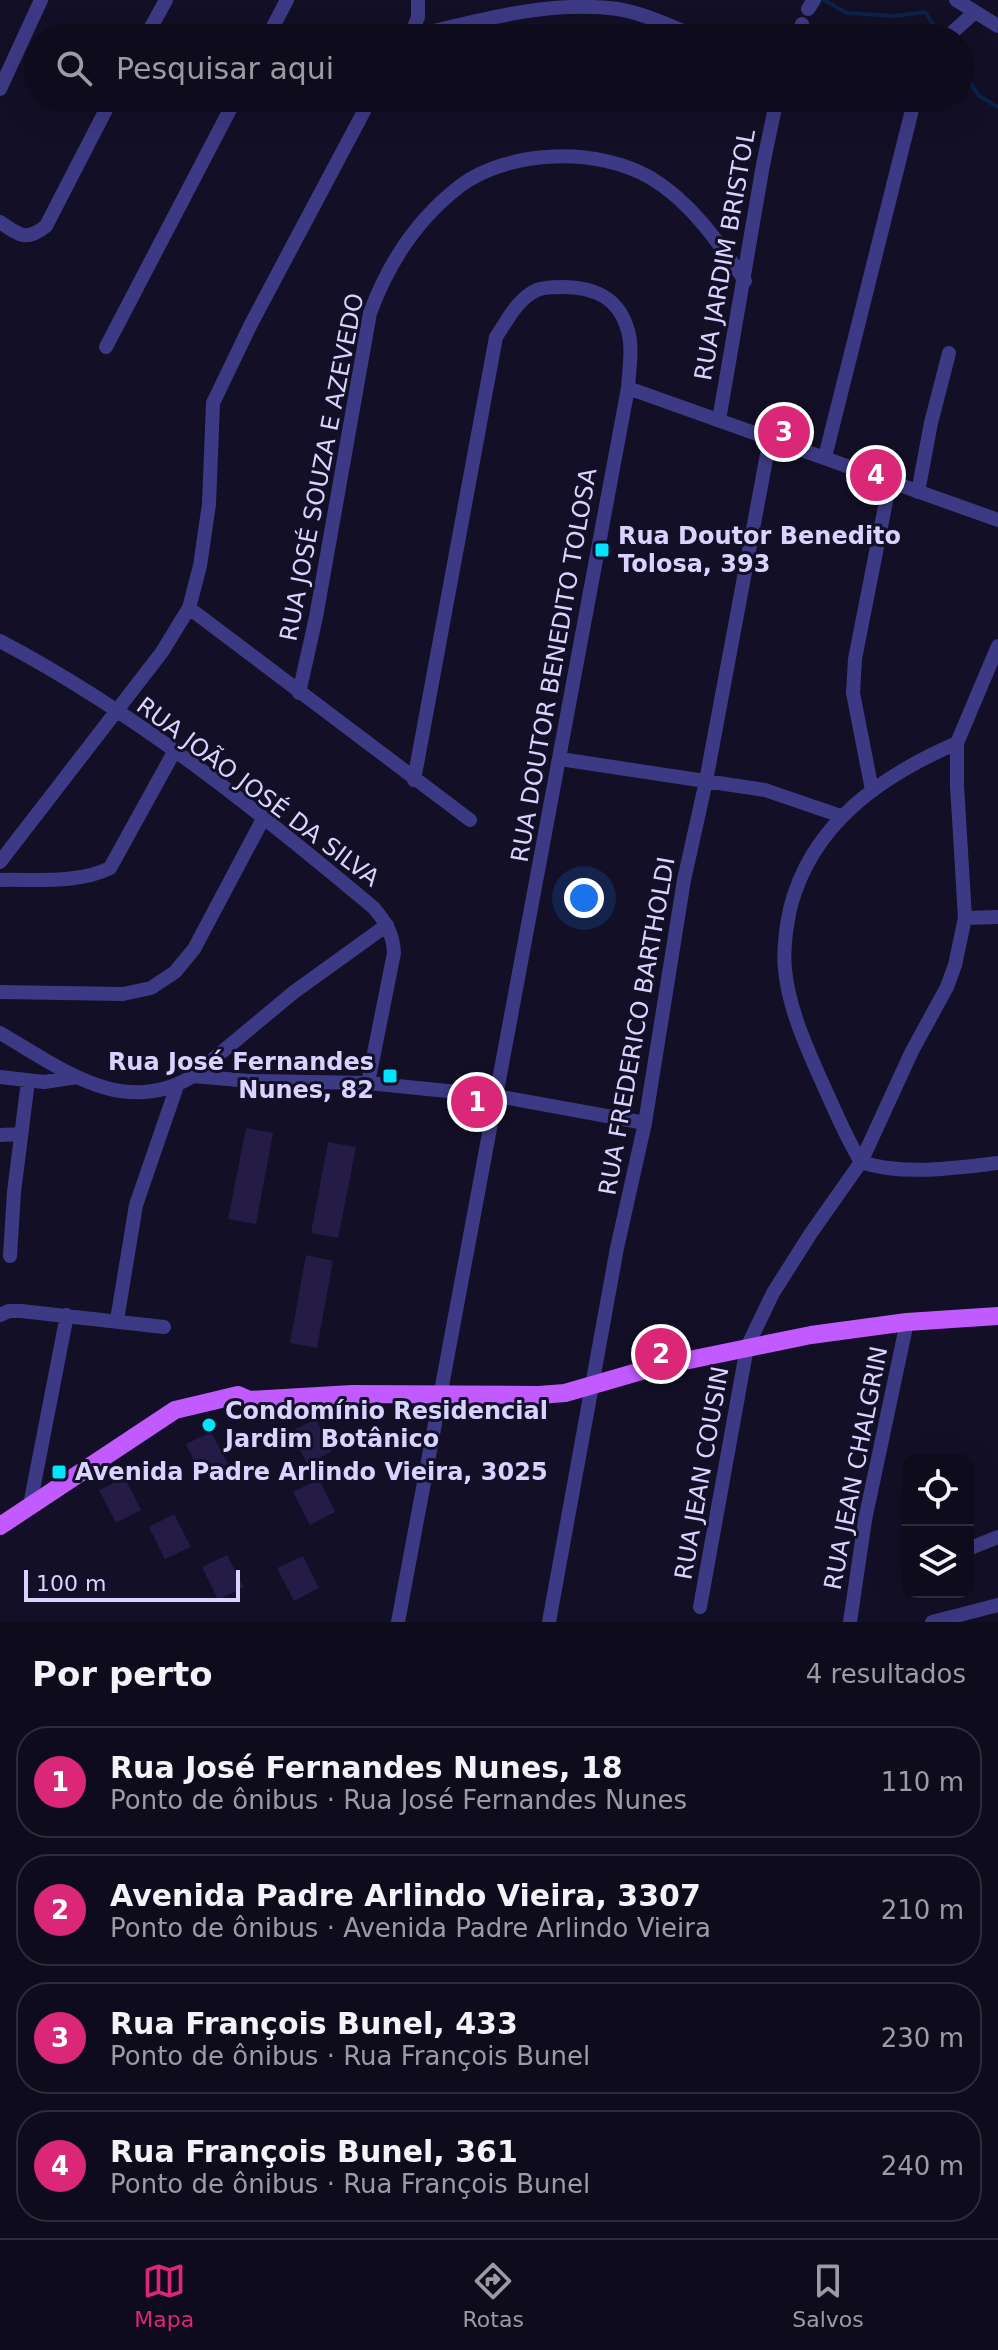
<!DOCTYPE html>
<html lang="pt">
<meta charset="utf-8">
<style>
:root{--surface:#0e0b1c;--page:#1c1929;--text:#f1f3f6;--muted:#9b9ba3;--line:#2e2b3b;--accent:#db2777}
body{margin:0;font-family:"DejaVu Sans",sans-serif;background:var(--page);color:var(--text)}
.controls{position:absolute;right:24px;bottom:24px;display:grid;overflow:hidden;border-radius:16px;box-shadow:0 8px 32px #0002}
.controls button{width:72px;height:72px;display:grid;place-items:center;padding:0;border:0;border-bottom:2px solid var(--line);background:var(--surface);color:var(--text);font:40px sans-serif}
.scale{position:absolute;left:24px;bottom:20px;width:216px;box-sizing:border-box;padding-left:8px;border:4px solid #d9d4ff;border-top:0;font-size:22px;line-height:28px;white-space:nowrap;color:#d9d4ff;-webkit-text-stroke:6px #130f26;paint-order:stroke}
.you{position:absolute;left:584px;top:898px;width:28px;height:28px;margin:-20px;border:6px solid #fff;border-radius:50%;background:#1a73e8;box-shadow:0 0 0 12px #1a73e833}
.badge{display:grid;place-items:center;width:52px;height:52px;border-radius:50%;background:var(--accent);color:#fff;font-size:26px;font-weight:700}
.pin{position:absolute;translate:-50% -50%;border:4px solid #fff;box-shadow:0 2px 8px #0006}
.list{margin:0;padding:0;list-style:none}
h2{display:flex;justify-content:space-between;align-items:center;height:104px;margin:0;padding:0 32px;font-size:34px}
h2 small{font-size:26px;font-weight:400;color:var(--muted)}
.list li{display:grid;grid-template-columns:52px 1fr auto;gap:24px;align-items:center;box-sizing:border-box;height:112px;margin:0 16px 16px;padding:0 16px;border:2px solid var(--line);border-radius:32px}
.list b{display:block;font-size:30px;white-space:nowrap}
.list p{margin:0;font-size:26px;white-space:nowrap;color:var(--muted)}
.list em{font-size:26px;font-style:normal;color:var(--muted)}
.icon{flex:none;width:44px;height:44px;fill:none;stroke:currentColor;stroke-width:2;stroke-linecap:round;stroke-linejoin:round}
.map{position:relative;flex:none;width:998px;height:1622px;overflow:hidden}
.search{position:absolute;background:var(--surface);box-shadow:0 8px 32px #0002;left:24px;right:24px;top:24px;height:88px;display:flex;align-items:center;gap:20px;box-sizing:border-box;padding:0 28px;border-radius:44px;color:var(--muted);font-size:30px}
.sheet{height:616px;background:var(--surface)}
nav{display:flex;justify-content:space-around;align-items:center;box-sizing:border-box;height:112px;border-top:2px solid var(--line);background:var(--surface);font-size:22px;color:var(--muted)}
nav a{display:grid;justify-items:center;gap:4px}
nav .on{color:var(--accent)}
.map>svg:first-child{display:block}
</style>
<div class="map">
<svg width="998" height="1622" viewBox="0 0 998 1622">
<rect width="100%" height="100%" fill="#130f26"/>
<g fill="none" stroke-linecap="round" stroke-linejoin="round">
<path stroke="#0c2248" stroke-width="4" d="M824,0L847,13L895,16L925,12L942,38
M960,66L978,95L998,107"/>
</g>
<path fill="#241b47" d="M246,1128L273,1133L256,1224L228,1219Z
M328,1142L356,1147L338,1238L311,1233Z
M306,1255L333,1261L317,1348L290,1343Z
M316,1419L332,1451L307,1464L291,1431Z
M211,1432L228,1464L202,1477L186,1444Z
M125,1478L141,1510L116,1523L99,1490Z
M319,1479L335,1512L310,1525L293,1492Z
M174,1514L191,1547L165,1559L149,1527Z
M227,1555L244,1587L218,1600L202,1567Z
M303,1556L319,1588L294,1601L277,1568Z"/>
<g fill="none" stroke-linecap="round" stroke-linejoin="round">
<path stroke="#3d3a85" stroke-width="14" d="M956,0L998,26
M808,9L814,0
M413,36C480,20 549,0 618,9C646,14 673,27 699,38
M145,38L166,0
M267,38L287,0
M410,38L418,17V0
M797,38L802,24
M946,38L975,12
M0,89L41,0
M0,222C19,235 26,242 46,226L112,98
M106,347L236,98
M628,388L998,520
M719,420L763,165L777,98
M825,457L915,98
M918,492L931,423L949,353
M189,608L470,820
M0,641C135,712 257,810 374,908C386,923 393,933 394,953L368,1083
M299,693L316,617L370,313C388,264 417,219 460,186C510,149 598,147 651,178C691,202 719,243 745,281
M957,743C881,776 811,824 790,909C786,928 783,950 785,970C789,1008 805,1044 821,1080C834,1108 845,1136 861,1162C903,1176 954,1168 998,1163
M560,759L765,790L841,816
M872,790L853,693L855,659L890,481
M0,862L162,652L189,608L200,566L209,504L213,403L251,324L371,98
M0,880C35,879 78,884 110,868L174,752
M965,918L998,917
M0,992L123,994L151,988L175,972L194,949L263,819
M0,1033C61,1068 123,1119 193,1076L294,992L387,925
M193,1076L250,1081L368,1083L497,1096L645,1123
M0,1077L44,1082L77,1077
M0,1135L21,1134
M10,1256L14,1192L28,1081
M0,1315L9,1311H21L164,1327
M117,1320L136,1205L177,1086
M30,1505L67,1315
M968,1549L998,1537
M700,1607L747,1347L773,1293L811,1233L861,1162L912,1051L947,987L955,965L965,918L957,785V743L998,646
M398,1622L628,388C629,370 633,348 628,331C619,297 594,287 562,287C554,287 544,287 537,290C518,298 507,321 496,337L414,780
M549,1622L617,1248L645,1123L684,880L706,781L770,438
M850,1622L865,1520L907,1322
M932,1622L998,1605"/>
<path stroke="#c25bff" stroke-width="18" d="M0,1526L175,1410L238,1395L249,1400L352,1394L539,1395L565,1393L655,1367L811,1335L907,1322L998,1316"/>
</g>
<g fill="#00e5ff" stroke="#130f26" stroke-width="3">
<rect x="594" y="542" width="16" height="16" rx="4"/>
<rect x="382" y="1068" width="16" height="16" rx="4"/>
<circle cx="209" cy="1425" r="8"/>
<rect x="51" y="1464" width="16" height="16" rx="4"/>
</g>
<g text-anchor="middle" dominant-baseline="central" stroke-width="6" stroke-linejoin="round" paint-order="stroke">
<g font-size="24" fill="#d9d4ff" stroke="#130f26">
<text transform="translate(725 255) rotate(-80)">RUA JARDIM BRISTOL</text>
<text transform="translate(322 467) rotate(-79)">RUA JOSÉ SOUZA E AZEVEDO</text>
<text transform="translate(554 665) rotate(-80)">RUA DOUTOR BENEDITO TOLOSA</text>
<text transform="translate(258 792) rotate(37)">RUA JOÃO JOSÉ DA SILVA</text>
<text transform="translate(637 1026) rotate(-80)">RUA FREDERICO BARTHOLDI</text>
<text transform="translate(856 1468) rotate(-79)">RUA JEAN CHALGRIN</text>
<text transform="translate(702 1473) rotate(-80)">RUA JEAN COUSIN</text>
</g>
<g font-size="24" font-weight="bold" fill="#d9d4ff" stroke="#130f26" text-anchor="start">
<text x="618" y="536">Rua Doutor Benedito<tspan x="618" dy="28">Tolosa, 393</tspan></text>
<text x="374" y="1062" text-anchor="end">Rua José Fernandes<tspan x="374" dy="28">Nunes, 82</tspan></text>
<text x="225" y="1411">Condomínio Residencial<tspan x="225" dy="28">Jardim Botânico</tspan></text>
<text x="75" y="1472">Avenida Padre Arlindo Vieira, 3025</text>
</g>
</g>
</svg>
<div class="controls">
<button><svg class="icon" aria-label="locate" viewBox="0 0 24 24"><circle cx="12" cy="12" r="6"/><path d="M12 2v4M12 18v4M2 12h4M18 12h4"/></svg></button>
<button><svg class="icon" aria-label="layers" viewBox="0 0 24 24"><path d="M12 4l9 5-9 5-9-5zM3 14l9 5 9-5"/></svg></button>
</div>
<div class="scale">100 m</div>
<div class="you"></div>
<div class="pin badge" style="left:477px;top:1102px">1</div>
<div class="pin badge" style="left:661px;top:1354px">2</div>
<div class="pin badge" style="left:784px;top:432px">3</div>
<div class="pin badge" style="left:876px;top:475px">4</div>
<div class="search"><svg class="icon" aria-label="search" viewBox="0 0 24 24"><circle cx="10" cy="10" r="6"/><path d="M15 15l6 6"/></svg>Pesquisar aqui</div>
</div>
<section class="sheet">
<h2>Por perto<small>4 resultados</small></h2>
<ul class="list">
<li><span class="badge">1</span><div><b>Rua José Fernandes Nunes, 18</b><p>Ponto de ônibus · Rua José Fernandes Nunes</p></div><em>110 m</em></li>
<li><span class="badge">2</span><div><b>Avenida Padre Arlindo Vieira, 3307</b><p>Ponto de ônibus · Avenida Padre Arlindo Vieira</p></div><em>210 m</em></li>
<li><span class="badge">3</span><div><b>Rua François Bunel, 433</b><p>Ponto de ônibus · Rua François Bunel</p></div><em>230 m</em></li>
<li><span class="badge">4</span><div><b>Rua François Bunel, 361</b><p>Ponto de ônibus · Rua François Bunel</p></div><em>240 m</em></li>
</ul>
</section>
<nav>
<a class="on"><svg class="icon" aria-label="map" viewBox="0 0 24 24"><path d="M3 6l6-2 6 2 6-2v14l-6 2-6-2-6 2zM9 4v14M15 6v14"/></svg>Mapa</a>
<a><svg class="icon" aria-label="directions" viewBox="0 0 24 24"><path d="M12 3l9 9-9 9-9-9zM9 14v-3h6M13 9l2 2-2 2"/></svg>Rotas</a>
<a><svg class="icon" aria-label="saved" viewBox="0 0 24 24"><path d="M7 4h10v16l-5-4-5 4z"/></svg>Salvos</a>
</nav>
